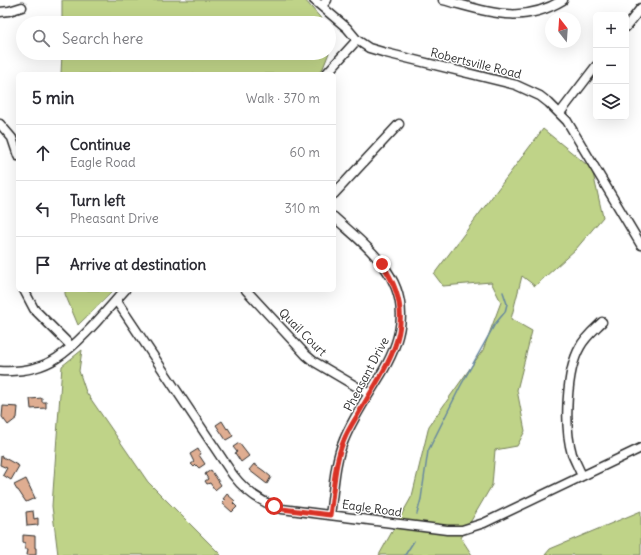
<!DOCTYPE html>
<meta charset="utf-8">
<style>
:root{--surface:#fff;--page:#f2f2f3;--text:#2b2b33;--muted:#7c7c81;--line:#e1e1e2}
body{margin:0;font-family:Delius,sans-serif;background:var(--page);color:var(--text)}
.controls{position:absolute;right:12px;top:12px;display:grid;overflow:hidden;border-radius:6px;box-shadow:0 4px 16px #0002}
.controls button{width:36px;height:36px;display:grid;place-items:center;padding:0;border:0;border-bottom:1px solid var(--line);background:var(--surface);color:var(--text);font:20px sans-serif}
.compass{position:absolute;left:545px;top:12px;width:36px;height:36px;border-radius:50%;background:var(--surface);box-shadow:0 4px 16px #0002;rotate:343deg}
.stop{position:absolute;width:12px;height:12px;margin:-9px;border:3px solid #d93025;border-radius:50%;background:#fff}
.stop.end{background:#d93025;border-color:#fff;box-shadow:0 1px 4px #0008}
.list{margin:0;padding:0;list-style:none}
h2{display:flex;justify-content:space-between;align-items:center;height:52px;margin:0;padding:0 16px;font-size:17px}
h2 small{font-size:13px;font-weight:400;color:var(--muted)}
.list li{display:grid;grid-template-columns:26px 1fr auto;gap:12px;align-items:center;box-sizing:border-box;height:56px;padding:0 16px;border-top:1px solid var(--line)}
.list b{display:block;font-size:15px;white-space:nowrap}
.list p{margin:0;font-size:13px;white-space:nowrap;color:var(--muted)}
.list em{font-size:13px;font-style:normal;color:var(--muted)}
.icon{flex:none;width:22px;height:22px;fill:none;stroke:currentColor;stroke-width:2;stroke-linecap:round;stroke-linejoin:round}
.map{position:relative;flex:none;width:641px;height:555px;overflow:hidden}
.search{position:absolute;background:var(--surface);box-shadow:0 4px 16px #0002;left:16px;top:16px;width:320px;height:44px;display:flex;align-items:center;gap:10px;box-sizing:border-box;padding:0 14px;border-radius:22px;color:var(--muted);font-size:15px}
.panel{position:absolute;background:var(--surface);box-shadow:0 4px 16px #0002;left:16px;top:72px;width:320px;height:220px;border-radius:6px}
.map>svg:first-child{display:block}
</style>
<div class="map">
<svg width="641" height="555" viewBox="0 0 641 555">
<rect width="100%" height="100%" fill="#fff"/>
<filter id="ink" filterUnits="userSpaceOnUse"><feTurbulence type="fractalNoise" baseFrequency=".025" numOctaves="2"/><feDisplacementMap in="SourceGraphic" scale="8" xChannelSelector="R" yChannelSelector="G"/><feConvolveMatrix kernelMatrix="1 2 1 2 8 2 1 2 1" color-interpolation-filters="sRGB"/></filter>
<g filter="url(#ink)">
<path fill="#bfd388" stroke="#757f5a" d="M62,0H305L325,23H62Z
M62,53H329L323,68L318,74H61Z
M543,129L592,169L603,217L576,249L535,286L522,276L511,319L532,331L517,390L525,431L517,446L495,450L492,485L461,538L472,555H379L412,496L429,426L483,350L501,302L491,282L443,286L434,274Z
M65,290H114L78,325L65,294Z
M82,350L79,371L86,392L148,482L221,555H58L52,506L62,366Z
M641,511V555H545L550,549Z"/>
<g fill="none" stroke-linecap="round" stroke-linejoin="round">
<path stroke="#67889f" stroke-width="1.5" d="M417,514L421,499L428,451L460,387L495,324L505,312L507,304L503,292
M405,555L414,541"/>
</g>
<path fill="#dfad91" stroke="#2b2b2b" d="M42,398V402H46V408L31,409L30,399Z
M3,406L18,407L17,418L8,425L2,417Z
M222,421L227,429L228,428L233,436L226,440L216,425Z
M239,443L249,456L241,462L235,453L237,452L233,447Z
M198,449L200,453L199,455L205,464L199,468L196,465L194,467L191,464L194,462L190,454Z
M1,456L19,466L11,480L3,475L7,468L0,465Z
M254,464L264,471L271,477L267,484L249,470Z
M211,470L221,485L215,490L210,483L207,484L205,481L208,479L205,474Z
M26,479L35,498L26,502L18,490H17L14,485Z
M227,494L235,501L233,503L237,507L232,512L222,503L225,500L223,499Z
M33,511L34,519L38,518V525L27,526L26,512Z
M23,535L35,536V548H36V555H27L28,549H25V543L23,542Z"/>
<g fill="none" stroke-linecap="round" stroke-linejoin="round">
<g stroke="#2b2b2b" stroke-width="11">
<path id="minor" d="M314,0L347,28L357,40L369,48L386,53L516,85L540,96L549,103L567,121L641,245
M443,0C487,11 520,26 563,0
M322,6L327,0
M0,12L9,11L22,7
M626,27L641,8
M326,74L357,40
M560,113L596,66
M0,124L12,138L18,156
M334,194L399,124
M24,290L34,309L71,346
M246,290L306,355L313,361L369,394
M116,300L233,475C246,492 262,503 282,509L447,530H462L484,523L641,448
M0,371C19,372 40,369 57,358C81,342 105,312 125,290
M582,476C579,469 575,461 572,454C564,427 566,371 580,347C585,337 594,330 602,322
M330,515C334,490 334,463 344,440C353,417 370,393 383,371C404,335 410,299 382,264C369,246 350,232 334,217"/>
</g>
<use href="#minor" stroke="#fff" stroke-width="8"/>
</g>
</g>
<g fill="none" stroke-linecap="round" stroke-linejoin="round" filter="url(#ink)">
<path stroke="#d93025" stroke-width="5" d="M274,506L282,509L330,515C334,490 334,463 344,440C347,432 352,424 357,416C387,363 423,324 382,264"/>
</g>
<g text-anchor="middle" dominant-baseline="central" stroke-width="3" stroke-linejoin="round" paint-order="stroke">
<g font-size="12" fill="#2b2b2b" stroke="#fff">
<text transform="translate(476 63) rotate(14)">Robertsville Road</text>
<text transform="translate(303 332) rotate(45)">Quail Court</text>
<text transform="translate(366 374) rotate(-62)">Pheasant Drive</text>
<text transform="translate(372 508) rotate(8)">Eagle Road</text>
</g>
</g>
</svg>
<div class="controls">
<button>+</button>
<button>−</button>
<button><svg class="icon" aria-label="layers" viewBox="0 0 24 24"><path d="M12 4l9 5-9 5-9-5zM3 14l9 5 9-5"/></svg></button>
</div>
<svg class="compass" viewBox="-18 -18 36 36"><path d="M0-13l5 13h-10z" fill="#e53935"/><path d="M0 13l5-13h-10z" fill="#7c7c81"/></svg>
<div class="stop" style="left:274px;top:506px"></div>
<div class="stop end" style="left:382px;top:264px"></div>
<div class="search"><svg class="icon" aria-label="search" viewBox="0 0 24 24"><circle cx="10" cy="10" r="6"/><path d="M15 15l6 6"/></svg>Search here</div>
<section class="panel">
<h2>5 min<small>Walk · 370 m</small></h2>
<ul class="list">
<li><svg class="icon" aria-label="ahead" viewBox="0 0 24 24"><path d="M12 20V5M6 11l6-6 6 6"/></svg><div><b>Continue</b><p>Eagle Road</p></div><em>60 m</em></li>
<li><svg class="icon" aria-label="left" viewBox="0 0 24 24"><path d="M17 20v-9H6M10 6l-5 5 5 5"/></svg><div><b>Turn left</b><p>Pheasant Drive</p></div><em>310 m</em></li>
<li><svg class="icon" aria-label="arrive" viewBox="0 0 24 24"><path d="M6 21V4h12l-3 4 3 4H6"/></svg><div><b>Arrive at destination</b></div></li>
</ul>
</section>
</div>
